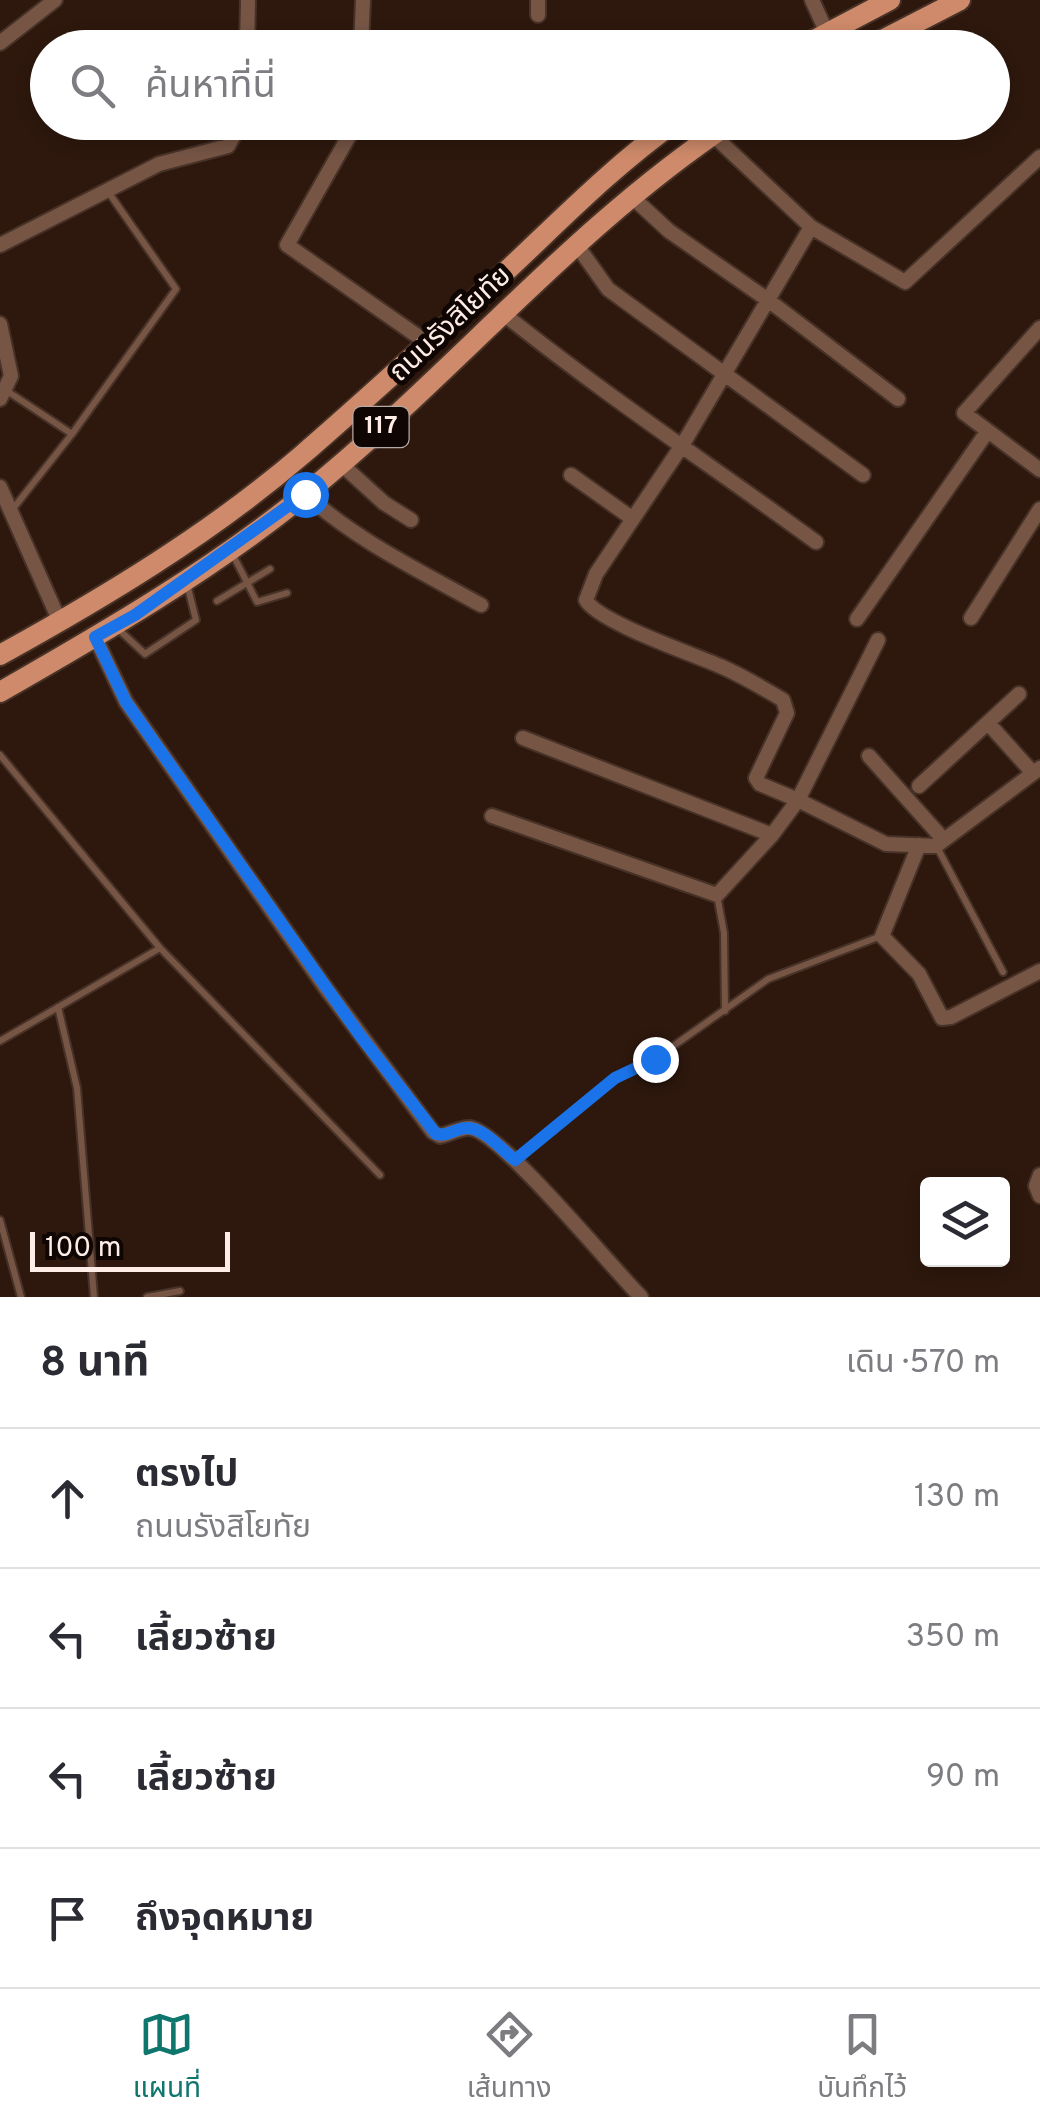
<!DOCTYPE html>
<html lang="th">
<meta charset="utf-8">
<style>
:root{--surface:#fff;--page:#f7f7f7;--text:#2b2b33;--muted:#7c7c81;--line:#e1e1e2;--accent:#0f766e}
body{margin:0;font-family:Overpass,"Noto Sans Thai",sans-serif;background:var(--page);color:var(--text)}
.controls{position:absolute;right:30px;bottom:30px;display:grid;overflow:hidden;border-radius:10px;box-shadow:0 5px 15px #0003}
.controls button{width:90px;height:90px;display:grid;place-items:center;padding:0;border:0;border-bottom:2px solid var(--line);background:var(--surface);color:var(--text);font:50px sans-serif}
.scale{position:absolute;left:30px;bottom:25px;width:200px;box-sizing:border-box;padding-left:10px;border:5px solid #feede6;border-top:0;font-size:28px;line-height:35px;white-space:nowrap;color:#feede6;-webkit-text-stroke:8px #0f0603;paint-order:stroke}
.stop{position:absolute;width:30px;height:30px;margin:-22px;border:8px solid #1a73e8;border-radius:50%;background:#fff}
.stop.end{background:#1a73e8;border-color:#fff;box-shadow:0 2px 10px #0008}
.list{margin:0;padding:0;list-style:none}
h2{display:flex;justify-content:space-between;align-items:center;height:130px;margin:0;padding:0 40px;font-size:42px}
h2 small{font-size:32px;font-weight:400;color:var(--muted)}
.list li{display:grid;grid-template-columns:65px 1fr auto;gap:30px;align-items:center;box-sizing:border-box;height:140px;padding:0 40px;border-top:2px solid var(--line)}
.list b{display:block;font-size:38px;white-space:nowrap}
.list p{margin:0;font-size:32px;white-space:nowrap;color:var(--muted)}
.list em{font-size:32px;font-style:normal;color:var(--muted)}
.icon{flex:none;width:55px;height:55px;fill:none;stroke:currentColor;stroke-width:2;stroke-linecap:round;stroke-linejoin:round}
.map{position:relative;flex:none;width:1040px;height:1297px;overflow:hidden}
.search{position:absolute;background:var(--surface);box-shadow:0 5px 15px #0003;left:30px;right:30px;top:30px;height:110px;display:flex;align-items:center;gap:25px;box-sizing:border-box;padding:0 35px;border-radius:55px;color:var(--muted);font-size:38px}
.sheet{height:690px;background:var(--surface)}
nav{display:flex;justify-content:space-around;align-items:center;box-sizing:border-box;height:140px;border-top:2px solid var(--line);background:var(--surface);font-size:28px;color:var(--muted)}
nav a{display:grid;justify-items:center;gap:5px}
nav .on{color:var(--accent)}
.map>svg:first-child{display:block}
</style>
<div class="map">
<svg width="1040" height="1297" viewBox="0 0 1040 1297">
<rect width="100%" height="100%" fill="#2e180d"/>
<g fill="none" stroke-linecap="round" stroke-linejoin="round">
<g stroke="#473227" stroke-width="10">
<path id="lane" d="M7,391L72,434
M12,510L72,434L176,289L109,193
M233,555L257,602L287,593
M217,601L270,569
M116,627L145,654L196,620L187,584
M0,755L160,948L380,1175
M937,847L1003,972
M717,895L724,933L725,1011
M58,1007L77,1088L94,1297
M0,1041L160,948
M516,1160L615,1078L655,1059L768,979L881,936
M0,1220L21,1297
M147,1297L180,1291"/>
</g>
<g stroke="#473227" stroke-width="18">
<path id="street" d="M812,0L827,33
M538,15V0
M0,43L55,0
M247,48L248,0
M361,48L363,0
M357,122L287,245L426,342
M713,135L811,227L905,282L1040,157
M630,195L669,231L768,300L898,399
M811,227L683,444L596,574L586,600C598,622 693,654 720,666C741,675 763,688 783,700L787,713L756,778L760,784L798,800L878,640
M576,244L608,289L863,475
M0,245L159,164L228,146L241,122
M505,315C605,395 712,466 816,542
M0,324L11,376L0,399
M1040,328L964,413L1040,470
M340,463L384,503L411,520
M571,475L633,519
M0,487L60,622
M305,494C357,541 420,571 481,605
M971,618L1040,509
M857,619L987,432
M95,637L126,702L325,987L433,1132L440,1136C450,1134 461,1127 470,1128C500,1131 613,1269 641,1297
M988,723L1033,773
M523,738L772,835
M869,756L944,840
M919,786L1019,694
M492,816L717,895L772,835L798,800L886,844L936,846L1040,768
M919,845L882,936L919,974L942,1018L951,1017L1040,971
M1040,1175L1036,1186L1040,1196"/>
</g>
<g stroke="#473227" stroke-width="24">
<path id="primary" d="M799,48L890,0
M867,48L960,0
M0,655C105,597 210,534 302,455C361,404 419,351 477,298C543,239 602,174 675,122
M0,692C105,632 210,571 304,495C452,376 573,227 732,122"/>
</g>
<use href="#lane" stroke="#765545" stroke-width="6"/>
<use href="#street" stroke="#765545" stroke-width="14"/>
<use href="#primary" stroke="#ce8a6a" stroke-width="20"/>
</g>
<g fill="none" stroke-linecap="round" stroke-linejoin="round">
<path stroke="#1a73e8" stroke-width="12" d="M305,494L135,615L95,637L126,702L359,1034L436,1134C448,1137 455,1128 467,1128C483,1127 503,1151 515,1160L615,1078L655,1059"/>
</g>
<g text-anchor="middle" dominant-baseline="central" stroke-width="10" stroke-linejoin="round" paint-order="stroke">
<rect fill="#0f0603" stroke="#b6a8a2" stroke-width="2.5" x="353.5" y="407" width="55" height="40" rx="8"/>
<g font-size="25" font-weight="bold" fill="#feede6">
<text x="381" y="427">117</text>
</g>
<g font-size="28" fill="#feede6" stroke="#0f0603">
<text transform="translate(451 325) rotate(-43)">ถนนรังสิโยทัย</text>
</g>
</g>
</svg>
<div class="controls">
<button><svg class="icon" aria-label="layers" viewBox="0 0 24 24"><path d="M12 4l9 5-9 5-9-5zM3 14l9 5 9-5"/></svg></button>
</div>
<div class="scale">100 m</div>
<div class="stop" style="left:305px;top:494px"></div>
<div class="stop end" style="left:655px;top:1059px"></div>
<div class="search"><svg class="icon" aria-label="search" viewBox="0 0 24 24"><circle cx="10" cy="10" r="6"/><path d="M15 15l6 6"/></svg>ค้นหาที่นี่</div>
</div>
<section class="sheet">
<h2>8 นาที<small>เดิน · 570 m</small></h2>
<ul class="list">
<li><svg class="icon" aria-label="ahead" viewBox="0 0 24 24"><path d="M12 20V5M6 11l6-6 6 6"/></svg><div><b>ตรงไป</b><p>ถนนรังสิโยทัย</p></div><em>130 m</em></li>
<li><svg class="icon" aria-label="left" viewBox="0 0 24 24"><path d="M17 20v-9H6M10 6l-5 5 5 5"/></svg><div><b>เลี้ยวซ้าย</b></div><em>350 m</em></li>
<li><svg class="icon" aria-label="left" viewBox="0 0 24 24"><path d="M17 20v-9H6M10 6l-5 5 5 5"/></svg><div><b>เลี้ยวซ้าย</b></div><em>90 m</em></li>
<li><svg class="icon" aria-label="arrive" viewBox="0 0 24 24"><path d="M6 21V4h12l-3 4 3 4H6"/></svg><div><b>ถึงจุดหมาย</b></div></li>
</ul>
</section>
<nav>
<a class="on"><svg class="icon" aria-label="map" viewBox="0 0 24 24"><path d="M3 6l6-2 6 2 6-2v14l-6 2-6-2-6 2zM9 4v14M15 6v14"/></svg>แผนที่</a>
<a><svg class="icon" aria-label="directions" viewBox="0 0 24 24"><path d="M12 3l9 9-9 9-9-9zM9 14v-3h6M13 9l2 2-2 2"/></svg>เส้นทาง</a>
<a><svg class="icon" aria-label="saved" viewBox="0 0 24 24"><path d="M7 4h10v16l-5-4-5 4z"/></svg>บันทึกไว้</a>
</nav>
